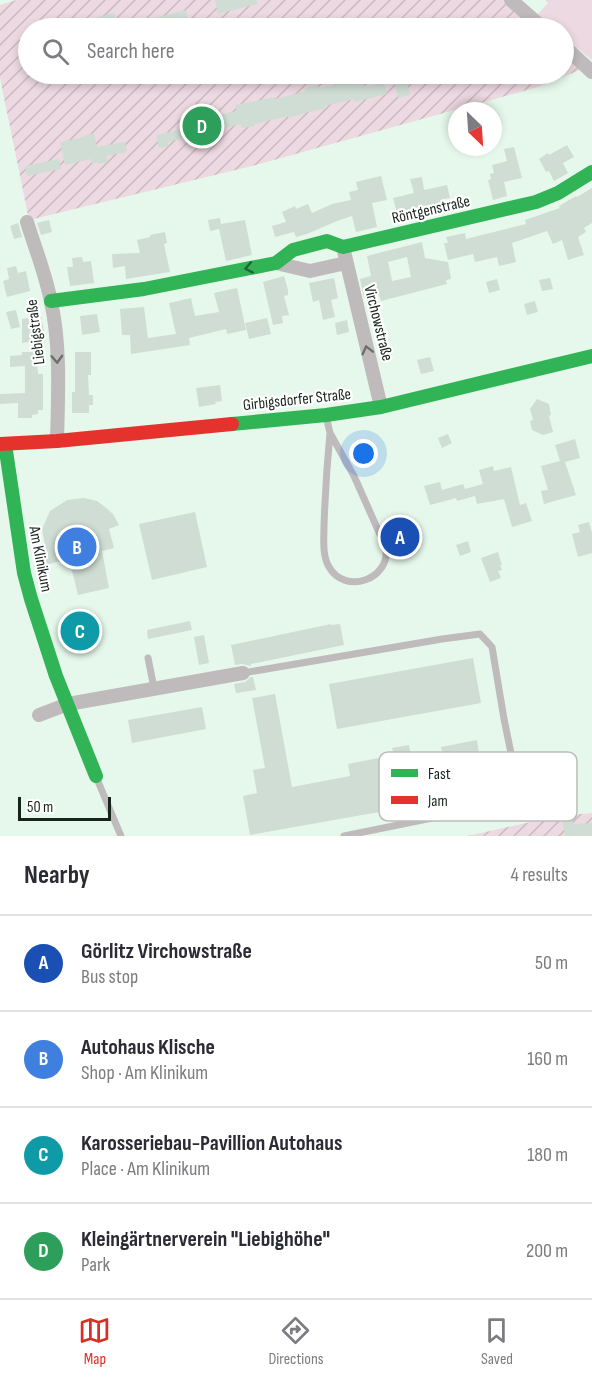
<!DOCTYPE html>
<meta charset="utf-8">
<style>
:root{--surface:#fff;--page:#f2f2f3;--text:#2b2b33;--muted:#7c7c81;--line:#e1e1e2;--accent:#d93025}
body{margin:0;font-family:"Sofia Sans Condensed",sans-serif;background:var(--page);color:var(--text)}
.compass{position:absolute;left:448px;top:102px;width:54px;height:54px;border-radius:50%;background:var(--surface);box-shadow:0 3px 9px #0003;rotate:155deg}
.scale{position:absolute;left:18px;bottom:15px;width:93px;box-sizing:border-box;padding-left:6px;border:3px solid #18231c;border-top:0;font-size:16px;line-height:21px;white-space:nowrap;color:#18231c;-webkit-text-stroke:4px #fff;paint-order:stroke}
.you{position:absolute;left:364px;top:454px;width:21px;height:21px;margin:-15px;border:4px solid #fff;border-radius:50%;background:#1a73e8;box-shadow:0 0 0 9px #1a73e833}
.badge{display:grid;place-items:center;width:39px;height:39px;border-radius:50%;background:var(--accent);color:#fff;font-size:20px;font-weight:700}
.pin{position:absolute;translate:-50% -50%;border:3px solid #fff;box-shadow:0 2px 6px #0006}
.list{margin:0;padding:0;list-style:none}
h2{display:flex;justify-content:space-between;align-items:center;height:78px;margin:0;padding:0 24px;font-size:26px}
h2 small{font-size:20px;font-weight:400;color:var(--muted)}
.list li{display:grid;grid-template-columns:39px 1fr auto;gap:18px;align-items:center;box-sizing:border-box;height:96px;padding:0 24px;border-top:2px solid var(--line)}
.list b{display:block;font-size:22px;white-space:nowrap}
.list p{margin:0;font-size:20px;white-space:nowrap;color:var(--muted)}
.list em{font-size:20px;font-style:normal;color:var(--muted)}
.icon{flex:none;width:33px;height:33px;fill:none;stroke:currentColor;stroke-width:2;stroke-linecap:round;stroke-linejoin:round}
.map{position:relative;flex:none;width:592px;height:836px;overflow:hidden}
.search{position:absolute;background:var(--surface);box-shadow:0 3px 9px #0003;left:18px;right:18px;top:18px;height:66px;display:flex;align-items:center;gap:15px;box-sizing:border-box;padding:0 21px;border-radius:33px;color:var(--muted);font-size:22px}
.sheet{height:462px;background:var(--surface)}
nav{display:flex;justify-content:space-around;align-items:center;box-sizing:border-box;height:84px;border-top:2px solid var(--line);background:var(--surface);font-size:16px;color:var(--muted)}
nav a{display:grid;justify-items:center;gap:3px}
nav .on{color:var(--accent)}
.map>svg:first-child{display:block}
</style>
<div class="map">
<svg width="592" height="836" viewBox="0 0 592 836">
<defs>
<pattern id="garden-furrows" width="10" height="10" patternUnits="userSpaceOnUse" patternTransform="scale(1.5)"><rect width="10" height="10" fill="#edd9e1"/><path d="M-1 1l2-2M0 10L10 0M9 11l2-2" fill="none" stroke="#cabac0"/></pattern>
</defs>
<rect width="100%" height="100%" fill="#e6f8ec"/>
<path fill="#edd9e1" d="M545,0H592V60L564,37V28H553L537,15L548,3Z"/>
<path fill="url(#garden-furrows)" d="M16,0H504L538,28H28V74H564V50L585,68L538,87L252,166L29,220L0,78V5Z
M592,813V836H467L558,816Z"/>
<path fill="#cfddd4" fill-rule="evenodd" d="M215,0H257V4L218,14Z
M186,10L188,21L169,25L170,28H157L155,18Z
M114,13L116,21L92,28H69L68,25Z
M363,76L365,87L384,83L387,94L355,102V99L324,106L325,109L312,111L288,118V116L254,124L255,126L242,128L241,124L221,129L218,115L237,111L235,105L275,97V99L303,92L306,90L305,88L318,85L319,88L348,82L350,81L349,79Z
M407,81L410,95L398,98L395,84Z
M209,123L211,137L197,140L195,126Z
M190,127L192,136L168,142L169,146L159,148L156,135Z
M94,133L97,147L125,142L127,152L106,156L108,162L98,164V162L92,164L91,159L65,165L60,142L84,137L83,136Z
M567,145L574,157L563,163L568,173L554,181L549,171L546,172L539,159L548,153L549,155Z
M514,147L522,178L504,182L507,196L493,200L488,180L491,179L490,174L494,173L492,165L507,161L504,149Z
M59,159L61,169L27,176L25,166Z
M381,176L387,200L372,203L377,227L356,232L352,216L337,221L307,234L296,237L294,232L275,237L272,226L286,222L282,212L295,206L296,209L308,204L312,213L332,204L351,200L349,192L358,190L356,182Z
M422,177L424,190L447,185L450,198L444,199L445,204L439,205L441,212L419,217L417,208L397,213L393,198L414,193L410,179Z
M592,188V223L584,228L586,232L578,237L584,255L568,260L562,240L553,244L547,231L512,243L516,262L499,266L497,257L475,262L473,254L448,260L444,243H448L446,237L465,233L466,239L526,224L525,220L560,208L559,206L576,196L577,197Z
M220,218L221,224L245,220L252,255L226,261L219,229L210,231L208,220Z
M49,220L52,232L41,235L37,223Z
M18,223L22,237L14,239L10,226Z
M165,232L167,243L164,244L170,272L126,279L125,266L113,268L112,254L140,253L137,240L150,237V235Z
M422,242L425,258L448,262L451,279L446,280L447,284L381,301L379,295L364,298L360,279L371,276L367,256ZM407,257L411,277L392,281L388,262Z
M82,257L83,262L91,261L94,283L70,286L67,267H73L72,258Z
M16,266L18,273L26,271L30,291L7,297L3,281L9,279L7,268Z
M284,276L288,290V295L284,296L289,315L282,316L283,323L273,325L263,282Z
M334,278L338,298L331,300L335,317L323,320L319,300L313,302L309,283Z
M550,278L553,289L542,291L539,280Z
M497,279L500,290L489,293L486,282Z
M237,288L246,330L227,334L226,329L189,338L190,345L131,354L130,335H122L120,309L144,307L148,338L176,334L169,303L191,298L195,316L219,312L214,293Z
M535,301L538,312L527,315L524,304Z
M16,310L20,327L11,329L6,312Z
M97,314L100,332L82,335L80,316Z
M41,316L46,340L22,343V319Z
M267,318L271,334L249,339L245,323Z
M347,320L349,332L337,335L335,323Z
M22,352H39L37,362L38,374H43V410H38V414L32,415V418H18V403L0,404V394L25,393V366L10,367V356L22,355Z
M75,352H91V375H88L89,395H93V405H89V413H72V392H75Z
M430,357L434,371L421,374L417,360Z
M220,385L222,401L215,402L216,404L199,407L196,388Z
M537,399L549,404L551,415L549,416L553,432L543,435L532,430L530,421L533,420L530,409Z
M448,434L452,443L442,448L438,438Z
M575,439L580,458L565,462L576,495L544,504L541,491L548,490L541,466L560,461L555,445Z
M493,466L494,471L511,467L520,505L526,503L532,521L512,527L504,499L477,504L475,496L457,501L456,498L430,505L424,486L440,482L442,490L463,484L465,489L483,484L479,470Z
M84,498L97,501L105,507L113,514L119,525L109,529L114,548L102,551L109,588L78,595L69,559L45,565L41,545H45L42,529L50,511L67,500Z
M195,512L207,567L152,580L139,524Z
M589,522L592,533V553L578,557L572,534L580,532L578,525Z
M468,541L471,552L460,556L456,545Z
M498,552L502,565H500L502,570L498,571L501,578L490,582L481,558Z
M66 631a14 14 0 1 1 28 0a14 14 0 1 1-28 0Z
M190,621L192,630L148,639L147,630Z
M331,624V625L340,624L344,645L251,664V666L242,664L235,665L231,645Z
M204,635L209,663L199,665L194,637Z
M473,658L481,703L337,729L329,684Z
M251,677H253L256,690L236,693L234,684L245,682Z
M275,694L292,787L350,776L348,764L394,755L392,748L409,745L413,765L444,760L441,747L477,740L479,753L490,751L497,791L250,835L243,796L257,793L253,770L265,768L252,698Z
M202,707L206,729L132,743L128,720Z
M575,770L578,787L560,790L557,773Z
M569,805L573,824L592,823V836H565L560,807Z"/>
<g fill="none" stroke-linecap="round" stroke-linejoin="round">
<path stroke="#bfbbbc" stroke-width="7" d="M326,416L330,433L354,476L386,548C390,580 345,595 329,567C322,555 324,539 324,526C325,495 327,464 330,433
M148,658L154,688
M243,673L442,639L480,634L492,647L504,719L519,792L511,802L344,836
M97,779L121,836"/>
<path stroke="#bfbbbc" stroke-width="14" d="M511,0L543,28
M564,46L592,72
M27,222C35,248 46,275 51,302C61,346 58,397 57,441
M343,247L381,407
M276,263L310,271L346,263
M39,715L68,704L243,673"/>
<path stroke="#30b455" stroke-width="14" d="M51,301L144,289L276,263L293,250L327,241L343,247L536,202L558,193L592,172
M232,424L326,415L381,407L592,356
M5,444L24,573L31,599L56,676L96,776"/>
<path stroke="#e5322d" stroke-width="14" d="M0,444L57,441L232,424"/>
</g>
<defs><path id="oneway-chevron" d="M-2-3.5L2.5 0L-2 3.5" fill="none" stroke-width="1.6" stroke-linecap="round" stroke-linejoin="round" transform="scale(1.5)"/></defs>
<use stroke="#236436" href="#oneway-chevron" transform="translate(249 268) rotate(169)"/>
<g stroke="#6c6f6c">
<use href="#oneway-chevron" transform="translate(367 350) rotate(-104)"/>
<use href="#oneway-chevron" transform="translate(57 359) rotate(87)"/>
</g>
<g text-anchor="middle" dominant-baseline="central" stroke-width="4.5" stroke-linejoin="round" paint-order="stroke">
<g font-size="16" fill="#18231c" stroke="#fff">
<text transform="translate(431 210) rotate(-13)">Röntgenstraße</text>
<text transform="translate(378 323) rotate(76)">Virchowstraße</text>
<text transform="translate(36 332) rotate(-97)">Liebigstraße</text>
<text transform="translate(297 400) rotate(-6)">Girbigsdorfer Straße</text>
<text transform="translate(40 559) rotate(79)">Am Klinikum</text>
</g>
</g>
<rect x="379" y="752" width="198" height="69" rx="9" fill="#fff" stroke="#babdbb" stroke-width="1.5"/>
<rect x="391" y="769" width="27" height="8" fill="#30b455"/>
<rect x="391" y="796" width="27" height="8" fill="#e5322d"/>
<g font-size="16" fill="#18231c">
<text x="428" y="779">Fast</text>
<text x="428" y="806">Jam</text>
</g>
</svg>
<svg class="compass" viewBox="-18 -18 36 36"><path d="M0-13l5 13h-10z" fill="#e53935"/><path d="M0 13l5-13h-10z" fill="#7c7c81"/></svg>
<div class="scale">50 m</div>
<div class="you"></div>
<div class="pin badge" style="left:400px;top:537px;background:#1a4fb4">A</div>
<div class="pin badge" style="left:77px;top:547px;background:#3f7fe0">B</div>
<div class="pin badge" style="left:80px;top:631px;background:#0f9aa8">C</div>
<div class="pin badge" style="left:202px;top:126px;background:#2e9e5b">D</div>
<div class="search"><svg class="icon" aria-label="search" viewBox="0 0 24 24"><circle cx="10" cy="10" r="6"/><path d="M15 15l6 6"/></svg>Search here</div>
</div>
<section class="sheet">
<h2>Nearby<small>4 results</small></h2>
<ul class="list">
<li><span class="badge" style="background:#1a4fb4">A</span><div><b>Görlitz Virchowstraße</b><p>Bus stop</p></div><em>50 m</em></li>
<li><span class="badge" style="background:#3f7fe0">B</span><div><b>Autohaus Klische</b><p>Shop · Am Klinikum</p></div><em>160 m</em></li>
<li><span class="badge" style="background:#0f9aa8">C</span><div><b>Karosseriebau-Pavillion Autohaus</b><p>Place · Am Klinikum</p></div><em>180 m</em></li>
<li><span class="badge" style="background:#2e9e5b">D</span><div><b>Kleingärtnerverein &quot;Liebighöhe&quot;</b><p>Park</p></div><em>200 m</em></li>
</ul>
</section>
<nav>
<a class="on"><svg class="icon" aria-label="map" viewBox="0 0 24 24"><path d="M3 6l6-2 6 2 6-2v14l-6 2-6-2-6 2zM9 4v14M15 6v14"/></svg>Map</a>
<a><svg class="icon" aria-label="directions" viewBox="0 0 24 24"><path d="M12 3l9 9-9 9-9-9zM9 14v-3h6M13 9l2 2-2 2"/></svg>Directions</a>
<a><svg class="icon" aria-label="saved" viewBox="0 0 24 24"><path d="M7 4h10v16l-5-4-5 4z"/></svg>Saved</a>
</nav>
